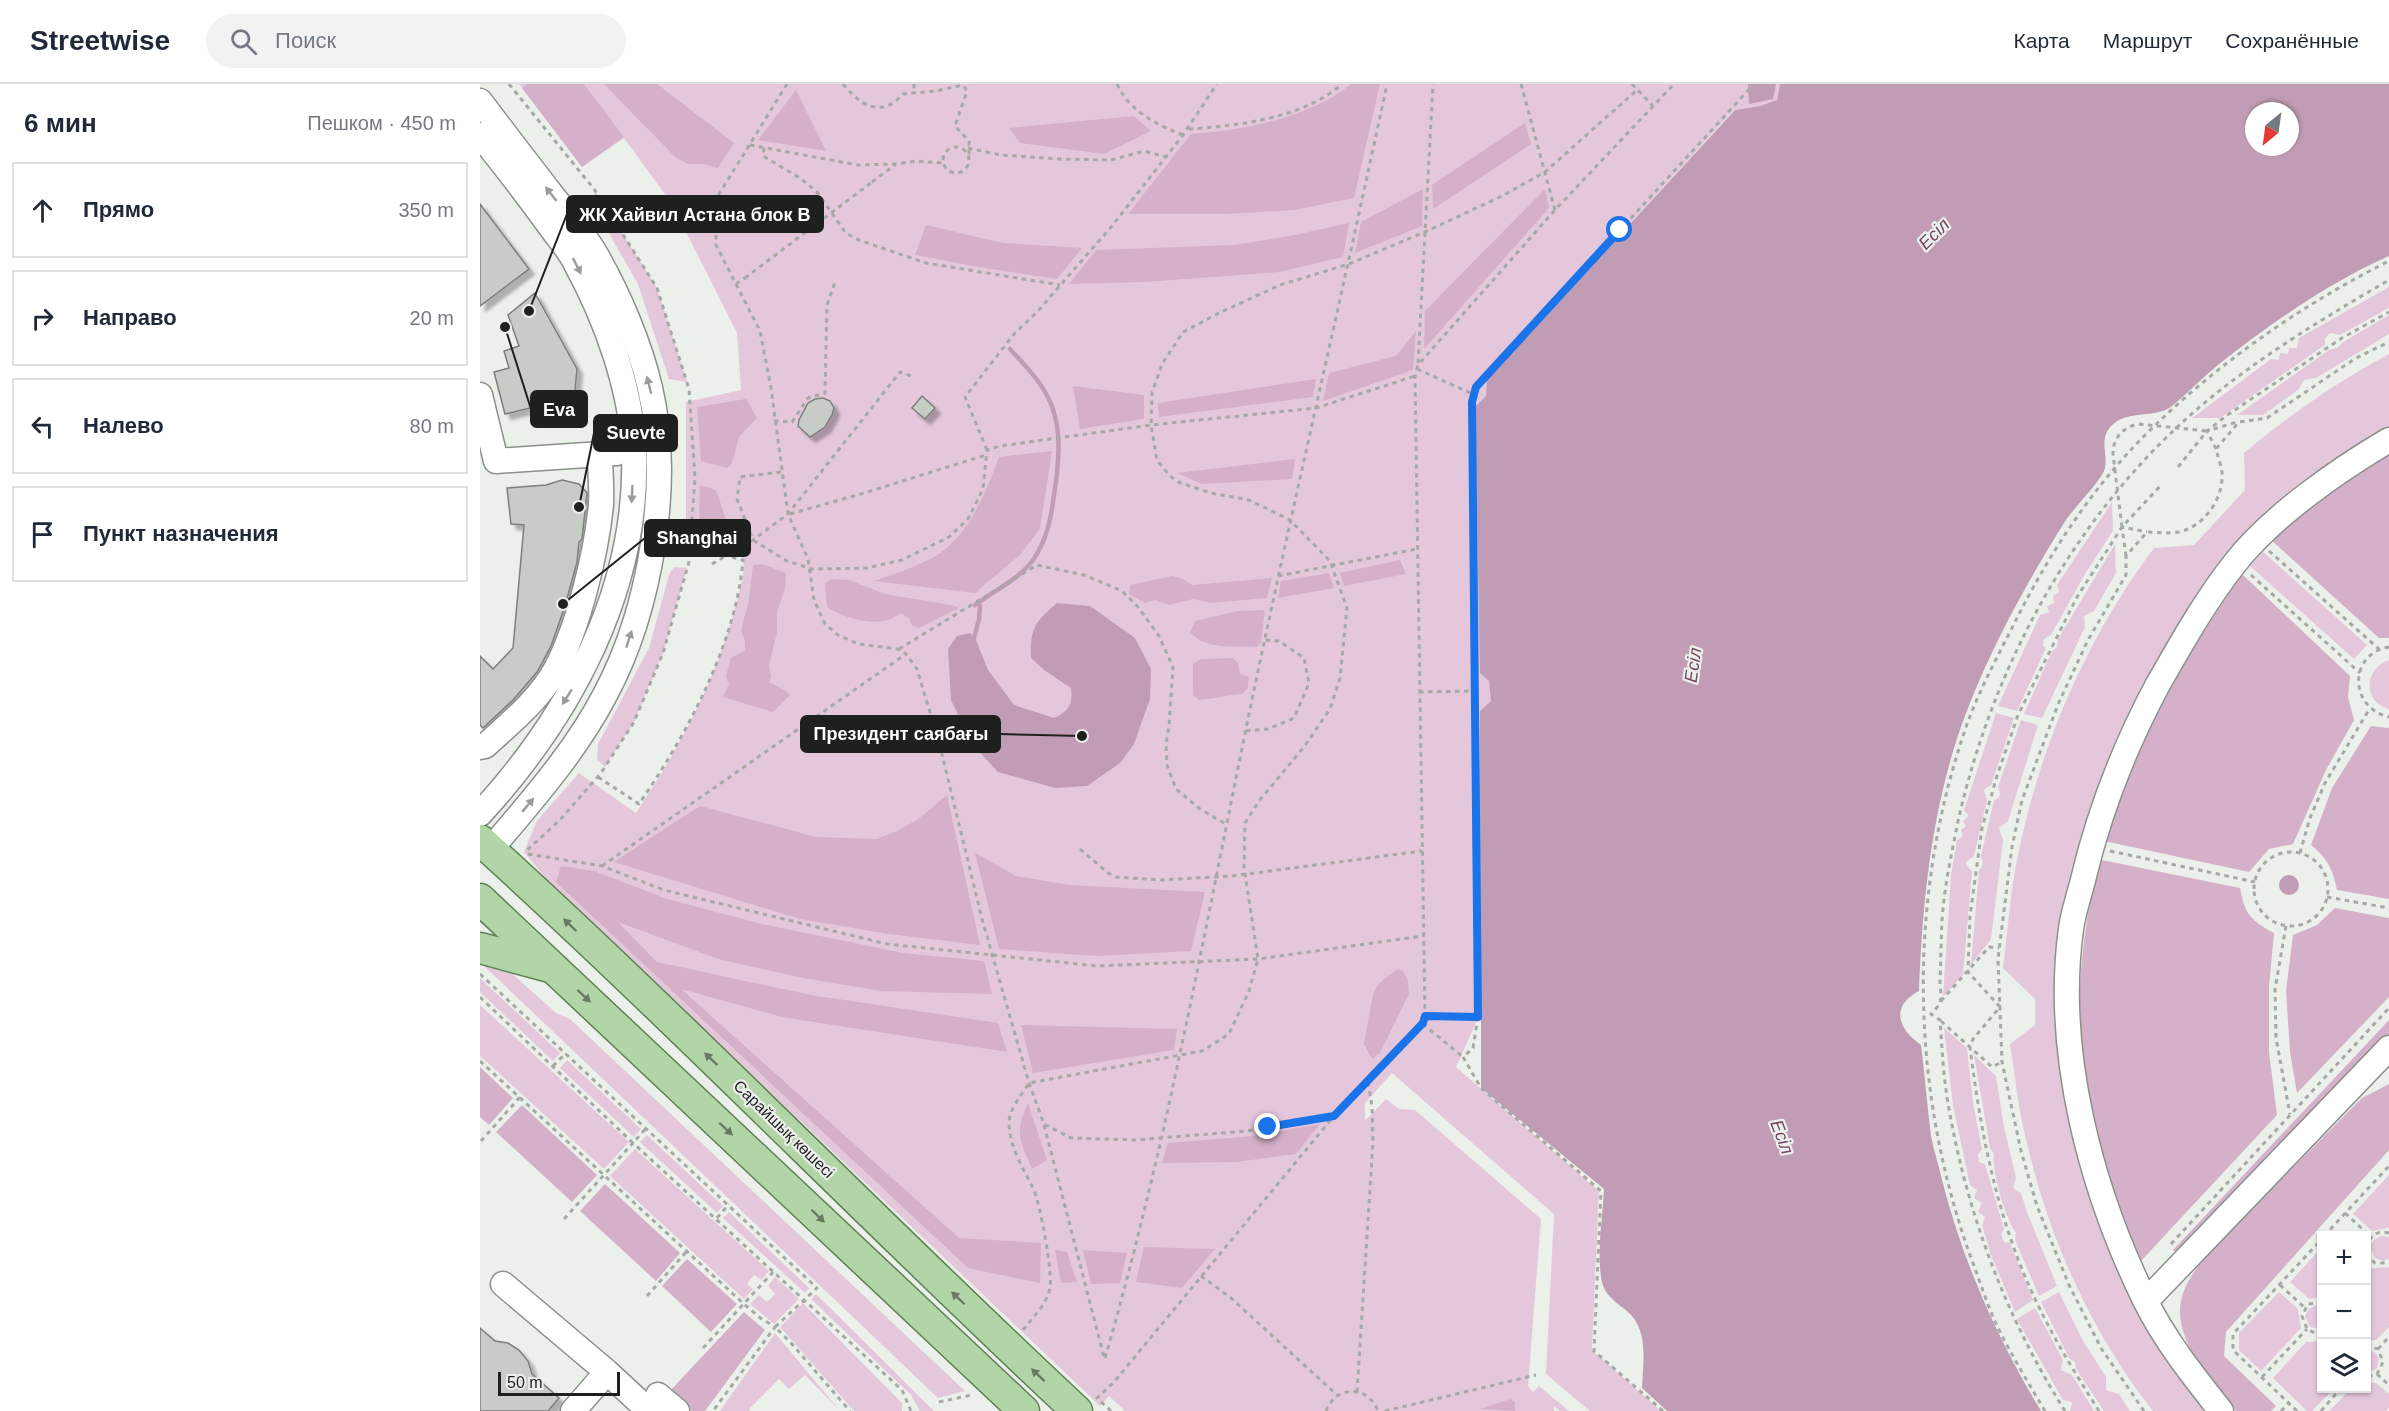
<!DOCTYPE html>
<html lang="ru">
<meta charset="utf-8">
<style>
:root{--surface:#fff;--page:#f2f2f3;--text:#1f2937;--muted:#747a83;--line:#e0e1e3}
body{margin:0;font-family:Arial,sans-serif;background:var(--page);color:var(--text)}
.controls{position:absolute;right:18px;bottom:18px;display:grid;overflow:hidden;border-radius:0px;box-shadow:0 2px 4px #0004}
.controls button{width:54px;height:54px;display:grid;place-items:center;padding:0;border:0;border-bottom:2px solid var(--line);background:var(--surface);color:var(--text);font:30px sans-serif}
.compass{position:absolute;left:1765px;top:18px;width:54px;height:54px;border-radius:50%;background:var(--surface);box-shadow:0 2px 4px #0004;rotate:209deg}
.scale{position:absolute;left:18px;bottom:15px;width:122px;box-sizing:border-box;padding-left:6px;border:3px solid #1e201e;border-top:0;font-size:16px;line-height:21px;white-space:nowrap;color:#1e201e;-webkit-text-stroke:4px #ecf0eb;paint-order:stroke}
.stop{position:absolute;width:18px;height:18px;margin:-14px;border:4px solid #1a73e8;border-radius:50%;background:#fff}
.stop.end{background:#1a73e8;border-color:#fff;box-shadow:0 2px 6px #0008}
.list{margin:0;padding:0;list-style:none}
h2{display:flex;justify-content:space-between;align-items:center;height:78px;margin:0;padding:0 24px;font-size:26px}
h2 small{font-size:20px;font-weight:400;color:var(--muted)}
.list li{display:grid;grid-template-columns:39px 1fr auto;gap:18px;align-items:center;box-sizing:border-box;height:96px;margin:0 12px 12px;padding:0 12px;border:2px solid var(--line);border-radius:0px}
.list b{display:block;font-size:22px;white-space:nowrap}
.list em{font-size:20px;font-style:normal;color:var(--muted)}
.icon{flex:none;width:33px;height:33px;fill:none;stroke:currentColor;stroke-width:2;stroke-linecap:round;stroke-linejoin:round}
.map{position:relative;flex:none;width:1909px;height:1327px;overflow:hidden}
header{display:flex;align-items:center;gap:36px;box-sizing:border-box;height:84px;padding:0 30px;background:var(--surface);border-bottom:2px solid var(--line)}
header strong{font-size:28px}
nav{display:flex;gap:33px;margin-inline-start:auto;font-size:21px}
.search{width:420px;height:54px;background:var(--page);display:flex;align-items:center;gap:15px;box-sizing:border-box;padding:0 21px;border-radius:33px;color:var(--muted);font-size:22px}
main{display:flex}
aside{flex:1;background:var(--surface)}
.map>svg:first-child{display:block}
</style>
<header>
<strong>Streetwise</strong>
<div class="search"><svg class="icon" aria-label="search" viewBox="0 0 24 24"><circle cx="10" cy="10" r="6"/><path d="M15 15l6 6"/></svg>Поиск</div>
<nav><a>Карта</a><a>Маршрут</a><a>Сохранённые</a></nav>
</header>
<main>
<aside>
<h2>6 мин<small>Пешком · 450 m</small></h2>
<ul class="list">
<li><svg class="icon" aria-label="ahead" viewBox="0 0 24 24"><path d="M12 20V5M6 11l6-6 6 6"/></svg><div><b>Прямо</b></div><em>350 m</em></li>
<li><svg class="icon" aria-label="right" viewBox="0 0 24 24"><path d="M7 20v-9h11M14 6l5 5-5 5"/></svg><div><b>Направо</b></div><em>20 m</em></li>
<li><svg class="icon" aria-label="left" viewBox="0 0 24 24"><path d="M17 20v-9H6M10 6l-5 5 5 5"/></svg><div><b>Налево</b></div><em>80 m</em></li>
<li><svg class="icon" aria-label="arrive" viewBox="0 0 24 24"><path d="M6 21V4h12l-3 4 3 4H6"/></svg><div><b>Пункт назначения</b></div></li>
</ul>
</aside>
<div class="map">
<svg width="1909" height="1327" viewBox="0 0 1909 1327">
<defs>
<filter id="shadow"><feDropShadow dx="5.5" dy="5.5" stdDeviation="1.5" flood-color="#0004"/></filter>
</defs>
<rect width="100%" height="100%" fill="#ecf0eb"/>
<path fill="#e5c7db" d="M39,0H1300L1297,16L1280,22L1254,26L1007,295L1011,617L1000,627L996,939L976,983L1119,1107L1112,1266L1181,1327H1110L1066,1290L1074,1130L912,989L885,1019V1037L906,1015L919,1025L935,1026L1061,1135L1048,1302L1053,1308L1059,1302L1089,1327H1080L1074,1322V1327H645L629,1312L620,1322L68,797L44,768L57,737L99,689L156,729C200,663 237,595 257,517C261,499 267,487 261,468L206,456V318L261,306L257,249L192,120L144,54L102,83Z
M117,109L177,204L207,298L189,295L158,200L112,120L111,112Z
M1909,203V224L1860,251L1850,249L1845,254V261L1740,334H1712L1791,275L1799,276L1800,269L1808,270L1809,264H1817L1819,254Z
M1909,231V250L1836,294L1824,296L1819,305L1783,331H1757L1849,266L1857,264L1863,258Z
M1909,270V343L1871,366L1732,494L1695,545L1644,643L1595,802L1596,1056L1731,1327H1673C1611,1249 1568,1152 1546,1055C1538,1024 1535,991 1530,960L1555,941V915L1523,884C1528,847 1530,808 1538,771C1560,662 1607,553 1674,464L1714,461L1765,406L1764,369C1809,331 1857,298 1909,270Z
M1632,418L1633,447L1605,490L1571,551L1564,555L1563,562L1566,564L1537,627L1518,622L1560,531L1569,528L1567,522L1574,519L1573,512L1579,508L1577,501Z
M1635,460L1636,489L1614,527L1604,532L1605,543L1562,634L1544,630L1572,567L1577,563L1578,555Z
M1783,468L1887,561L1874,575L1770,482Z
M194,483L207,484L183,569L154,638L125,683L117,676L118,660L169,564L189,491Z
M1909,576V625C1882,618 1884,584 1909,576Z
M1516,629L1534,634L1511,701L1504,706L1507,716L1494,772L1486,778L1487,782L1492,787L1483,891L1463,913L1471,791L1477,756L1483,752L1481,746L1486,742L1483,737L1489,732L1484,726Z
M1541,636L1558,641L1528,737L1519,744L1523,756L1511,855L1491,881L1499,786L1503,780L1501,772L1514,716L1519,714L1520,709L1518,703Z
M0,878L27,885L76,929L90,935L485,1307L458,1314Z
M0,894L80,969L73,977L0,908Z
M0,921L149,1058L124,1085L0,972Z
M1464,944L1487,964L1493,1018L1502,1066L1498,1070L1499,1078L1505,1080L1524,1145L1521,1150L1524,1158L1530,1159L1553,1216L1535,1228L1511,1171L1502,1141L1505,1133L1498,1128L1502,1119L1494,1114L1497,1106L1490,1101L1473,1021Z
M1494,971L1516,992L1524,1043L1536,1094L1533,1104L1541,1109L1547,1128L1577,1202L1559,1212L1535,1156L1536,1149C1526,1135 1511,1087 1514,1070L1510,1064Z
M87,976L161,1045L154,1053L80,984Z
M167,1051L243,1122L237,1129L160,1058Z
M155,1065L289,1187L281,1196L274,1191L267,1200L273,1205L264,1215L130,1092Z
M1909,1091V1144L1892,1147L1873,1130Z
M249,1128L329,1204L325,1209L243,1134Z
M1901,1152L1909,1153V1175L1903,1177L1895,1174L1890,1163L1894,1156Z
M1841,1164V1213L1829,1215L1810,1198Z
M1909,1183V1243L1896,1256L1887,1257V1191L1892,1184Z
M295,1193L319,1215L294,1240L270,1220L279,1211L287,1218L295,1210L288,1202Z
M1579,1208L1603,1257L1626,1293V1306L1639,1310L1650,1327H1624L1596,1285L1595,1278L1589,1274L1561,1218Z
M1799,1208L1818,1225L1821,1244L1781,1287L1759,1266V1249Z
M336,1210L454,1327H440L431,1311L331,1215Z
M323,1219L422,1319V1327H374L300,1243Z
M1836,1221L1841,1222V1245L1830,1243L1825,1232L1829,1225Z
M1555,1224L1583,1276L1581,1286L1592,1291L1614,1327H1590L1592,1318L1583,1316L1537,1235Z
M295,1249L360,1327L325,1291L309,1305L299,1295L269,1325L270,1327H240Z
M1841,1257L1842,1304L1854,1305L1832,1327H1827L1793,1294L1826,1258Z
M1887,1265L1896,1269L1899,1276L1897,1284L1887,1290Z
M1887,1298L1896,1299L1909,1310V1324L1906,1327H1849L1871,1305L1886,1304Z"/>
<path fill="#d5b0c9" d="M47,0H104L144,53L102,83L42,4Z
M124,0H177L254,59L238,84L224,80H208L195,73Z
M871,0H900L874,114L814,126L745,130H648L711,50C760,47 833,33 871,0Z
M316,6L346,67L278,56Z
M654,32L671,47L624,70L540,59L529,44Z
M1045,39L1051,60L953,125L952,101Z
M943,105L942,142L875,169L881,138Z
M1065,105L1069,124L944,265L945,227Z
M869,139L863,173L799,188L666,198L589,200L616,166L754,161L810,152Z
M446,141L523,159L602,164L577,195L493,182L435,171Z
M936,247L933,286L843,317L849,289L916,272Z
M836,295L833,313L679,333L678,319Z
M593,302L664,311V335L600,345Z
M266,315L277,334L259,353L252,379L247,384L221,377L217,323Z
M572,367L560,444L541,470L495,509L394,497C414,490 435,483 454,473C488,454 506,408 519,373Z
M1909,368V554H1899L1790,455L1834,420Z
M815,375L812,395L722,400L697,389Z
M220,401L236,406L246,435L256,448L240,457L219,454Z
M920,476L926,490L864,502L860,489Z
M282,480L306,489L305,505L297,528V548L289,582L291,592L289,598L305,606L310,611L293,628L243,613L249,600L246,592L251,574L265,566V557L261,546L269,516L273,481Z
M849,489L854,504L798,514L801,497Z
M1762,490L1870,592L1868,613L1874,636L1846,686L1813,760L1789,765L1769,788L1624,757C1640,712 1659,667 1680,624C1703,578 1733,533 1762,490Z
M692,492L703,495L712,501L792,494L787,514L731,519L713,515L689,521L675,516L665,519L649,510L650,501Z
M351,495L369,496L405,510L472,521L479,524L439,544L432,541L429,534L420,529C402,546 365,535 347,523L345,500Z
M785,526L781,558L777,563C755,562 725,566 710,548L715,537L758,527Z
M753,574L758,579L760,590L769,593L768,604L762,610C747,611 734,615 719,616L713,611V580L721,575Z
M1891,642L1909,644V815L1857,806C1853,785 1847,774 1831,761L1852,704Z
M467,711L500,861L409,850L320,835L134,778L220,722L336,753L397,755L417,747L437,736Z
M495,769L536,792L589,801L725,808L711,867L617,872L519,865Z
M1617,775L1760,804C1765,830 1770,836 1794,849L1789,903V968L1797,1031L1660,1178C1625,1092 1597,996 1600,902C1602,860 1610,817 1617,775Z
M81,782L114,787L187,815L282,840L423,869L504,877L512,910L401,907L328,895L238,875L138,838L177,878L331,911L518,939L527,968L302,933L201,905L479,1154L561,1159L560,1199L488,1184L76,798Z
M1855,824L1909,834V913L1817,1009L1810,968L1806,907L1813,851L1837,841Z
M918,885L923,887L928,897L929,910L900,969L892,975L884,960C887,947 891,912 896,904C901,896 911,890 918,885Z
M1909,936V951L1700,1171L1693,1166Z
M541,941L697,945L694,966L553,989Z
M0,983L33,1014L9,1041L0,1033Z
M1909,1000V1066L1746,1248L1744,1272L1796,1322L1791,1327H1756C1734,1303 1698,1260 1700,1225C1701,1205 1713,1190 1723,1174L1882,1014Z
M548,1019L567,1076L552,1085C540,1056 534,1050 548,1019Z
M42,1021L117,1091L92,1118L16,1048Z
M840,1040L816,1070L756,1078L682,1079L688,1059L773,1052Z
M125,1100L200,1169L176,1197L100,1127Z
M664,1163L735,1165L702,1204L656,1198Z
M575,1166L587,1168L597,1198L581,1199Z
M603,1166L647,1169L640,1199L611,1200Z
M207,1175L257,1220L231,1248L182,1202Z
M264,1228L285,1246L225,1327H212L188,1309Z
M1030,1315L1035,1318V1327L1001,1325Z"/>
<path fill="#c19db5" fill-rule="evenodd" d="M1268,0H1296L1293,15L1269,20Z
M1300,0H1909V172C1850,198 1788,241 1738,281C1722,294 1708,309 1692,322C1672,337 1644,323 1628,346C1619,360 1631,377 1622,391C1611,408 1595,422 1584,439C1539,511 1493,596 1470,678C1449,753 1442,829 1439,907C1410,922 1418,945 1441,961C1445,991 1447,1022 1451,1052C1454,1067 1459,1082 1462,1096C1483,1178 1517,1254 1561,1327H1187L1162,1304C1163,1280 1168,1251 1152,1232C1141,1220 1126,1215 1122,1198C1116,1173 1123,1131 1124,1105L1001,1004V876L998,813L1000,627L1011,617L1009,597L1000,589L995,323L1006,312L1007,295L1255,26L1280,22L1297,16ZM1774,27H1810V63H1774Z
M577,519L610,522L655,554L671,585L670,615L654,660L640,679L607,702L575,704L518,688L492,660L471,616L468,565L477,552L490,549L496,556L508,586L534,621L574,634C589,627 593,620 591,604L564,586L551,574C550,544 555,538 577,519Z
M1799 801a10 10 0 1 1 20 0a10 10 0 1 1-20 0Z"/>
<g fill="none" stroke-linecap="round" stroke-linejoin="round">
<path stroke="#c19db5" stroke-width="4.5" d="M495,521C514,507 539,495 553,476C567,456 571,434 574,411C580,373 584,333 560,300C551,287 540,276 530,265
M494,554L499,535L500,522"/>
</g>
<path fill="#c8ccc7" stroke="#7c7f7b" stroke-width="1.5" filter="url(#shadow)" d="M0,120L49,185L0,222Z
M55,209L97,285L95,306L86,321L67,329L50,324L25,330L14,288L29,284L24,267L39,262L28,231Z
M442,312L455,324L445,335L432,324Z
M343,314L350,317L354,324L352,331L345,343L330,353L318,342L319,336L328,319L335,315Z
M82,396L99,400L107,409L102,455L99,458L97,478L85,522L71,562L57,588L33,616L3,644L0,641V572L13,585L33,564L44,441L31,440L27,404L66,401Z
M0,1244L15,1257L28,1259L39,1266L48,1277L52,1290L79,1314L68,1327H0Z"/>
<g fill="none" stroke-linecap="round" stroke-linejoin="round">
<g stroke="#8c908b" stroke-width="27">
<path id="minor" d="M0,17C24,49 48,80 72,111C87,130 103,149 115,169C138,209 160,260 170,304C192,397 171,524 126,609C96,667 53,715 11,765
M0,51C25,82 49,113 72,145C80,156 89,166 95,178C126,235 151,303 154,368C159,505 90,632 0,730
M0,311L16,377L136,369
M0,663L5,662C29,640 60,615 76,585C99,541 116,470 121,421C122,404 120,387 120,370
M23,1200L127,1288L93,1327
M1666,1217L1909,964
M127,1288L169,1327
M178,1311L197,1327
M1741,1327C1714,1293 1684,1255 1665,1216C1611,1106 1574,968 1591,845C1593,829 1599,812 1603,796C1619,728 1644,664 1677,602C1701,560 1725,517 1755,479C1792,432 1858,386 1909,356"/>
</g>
<g stroke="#5d8352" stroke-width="33">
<path id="major" d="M0,756C204,941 395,1139 597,1327
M0,815L544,1327
M0,864L70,883"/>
</g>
<path stroke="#a6a9a5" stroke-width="3" stroke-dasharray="4.5 4.5" stroke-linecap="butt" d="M29,0L114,105L177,204L209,305L215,394L209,478L183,569L154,638L121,689L80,736L45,768
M307,0L236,115V161L280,247L291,304L308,430L328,475L334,516L345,540L358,551L378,560L418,565L426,570L437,585L459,658L502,835L549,999L564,1040L591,1054L655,1056L766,1047L852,1033
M363,0C380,21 401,35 423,10L456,7L483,1L487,7L475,42L489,57V76
M434,0V7
M637,0C649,27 677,41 703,51L704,50
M1041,0L1075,126
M1152,0L1173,22
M709,45C757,42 824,34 862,0
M270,61L378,81L416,80L436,77L463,79
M463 76a13 13 0 1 1 26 0a13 13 0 1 1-26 0Z
M284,64L283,72L320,94L337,108L365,148L376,155L446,179L580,201
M488,64L521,71L579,75L631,76L664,67L686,73
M392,98L415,81
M256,200L265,194
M938,279L953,0
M937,285L993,310
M294,337L312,338L328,314L345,309L347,221L355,198
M1736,365L1727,347L1757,338
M507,366L485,313L534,250L557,228L632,142L703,51L737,0
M1698,383L1727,347L1746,332L1862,254L1909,228
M301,388L260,393L257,415L273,456L307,477L332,485L387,484L422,476L469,453L488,435L503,405L507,366L520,362L671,341L836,324L935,292
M310,430L384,409L506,371
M1642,443L1633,370C1633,354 1642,344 1658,340L1727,347
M1789,467L1900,566
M1646,472L1642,443L1667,448
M232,480L273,456L308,430L420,288L431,292
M1771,491L1880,589
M798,492L937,465
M1909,563C1868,570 1869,624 1909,633
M419,565L557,481L604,491L642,507L658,523L679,552L693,583L689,642L686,660L687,681L696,705L720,725L746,740
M939,608L995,607
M766,647L788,645L814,634L829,599L824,574L799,557L784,556
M118,693L159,720C206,652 256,560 263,476L247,472
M600,765L628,789L636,793L681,796L752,792L942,767
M1630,767L1775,798
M1774 805a37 37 0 1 1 74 0a37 37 0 1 1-74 0Z
M1820,769L1830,734L1845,699L1890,624
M48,770L122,782L184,806L407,860L617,882L778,875L943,852
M122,782L426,570
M1847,813L1909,824
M1806,842L1795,905L1796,954L1810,1030
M0,890L337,1204L295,1243L311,1259L370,1327
M0,913L153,1059L167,1043
M1461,917L1509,863L1519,864
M945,932L998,933
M1461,937L1512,983L1522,978
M943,940L983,973
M0,977L264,1220L279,1233L295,1243L233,1327
M73,982L86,969
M564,1041L624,1273
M1,1057L40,1013
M1865,1129L1891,1153
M237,1134L249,1120
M84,1135L153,1059L422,1306L431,1327
M1909,1149C1898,1146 1889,1151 1887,1163L1888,1172L1895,1179H1909
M1844,1152L1909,1082
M1691,1160L1909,924
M1886,1181L1891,1176
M721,1192L751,1214L857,1311
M1800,1201L1825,1224
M167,1212L207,1167
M1842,1218L1828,1220L1822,1232L1827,1245L1835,1249H1842
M543,1246C553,1233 567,1220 570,1204C573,1190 560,1118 553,1104C543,1084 530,1064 529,1040C528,1027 542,1010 549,999L722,967L749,950L769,907L778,875L764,783L765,739L779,717L824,663L850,625L860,594L867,524L850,477L810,436L769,416L731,409L698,398L689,391L677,376L671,341L672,309L682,280L703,248L739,229L800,201L869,180L947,147L1022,112L1065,88L1157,6
M1886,1261L1898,1265L1903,1278L1897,1290L1886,1293
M223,1264L294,1187
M1898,1265L1909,1253
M625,1274C686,1064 724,849 768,635C812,423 862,212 907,0
M1897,1290L1909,1301
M1782,1293L1827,1245
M877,1308L893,1058L892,1022L888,998
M459,1318L492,1311
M631,1327L617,1314L634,1298L854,1032L943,939L945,932L935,292L938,281L1075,126L1194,0
M846,1327C856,1301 888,1301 898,1327
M905,1327L1056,1291
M1183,1327L1114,1267L1121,1107L1001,1004L983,973L993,964L998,933L992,318L996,303L1274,0
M1565,1327C1549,1300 1532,1272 1518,1244C1507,1221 1500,1197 1491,1174C1430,1005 1427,816 1485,646C1497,611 1514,579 1531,546C1562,483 1599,423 1647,370C1718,293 1815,224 1909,177
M1585,1327C1525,1232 1485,1125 1467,1013C1463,988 1462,962 1460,936L1451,930C1454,927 1458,923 1460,919C1462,913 1460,903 1460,896C1461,876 1461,856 1462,837C1464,804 1471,773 1477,742C1511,585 1594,432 1715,327C1774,276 1842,235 1909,196
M1619,1327C1597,1292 1575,1257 1557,1219C1518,1139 1501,1051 1490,963L1493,955L1520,923L1488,888L1490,832L1502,744L1517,692L1538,631L1597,513L1642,443L1682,400
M1664,1327L1621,1264L1589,1201L1557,1122L1541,1067L1522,978L1518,875L1532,763L1542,716L1579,618L1608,556L1646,491V472L1667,448C1677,448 1689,450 1699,448C1725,442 1744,414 1742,388C1741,381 1738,373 1736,365L1759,338L1787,334L1876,274L1909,258
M1801,1327L1809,1319
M1817,1327L1753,1266V1250L1842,1155
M1841,1327L1861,1304"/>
<use href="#minor" stroke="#fff" stroke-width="24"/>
<use href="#major" stroke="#b2d5a8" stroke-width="30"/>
<path stroke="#a6a9a5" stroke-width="3" stroke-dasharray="4.5 4.5" stroke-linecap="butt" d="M265,194L392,98"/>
</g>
<defs><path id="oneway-solid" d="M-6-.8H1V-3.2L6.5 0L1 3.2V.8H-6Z" transform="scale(1.5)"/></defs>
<g fill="#9a9b9a">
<use href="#oneway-solid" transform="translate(71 110) rotate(-128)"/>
<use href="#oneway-solid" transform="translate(97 182) rotate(63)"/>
<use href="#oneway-solid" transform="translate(169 301) rotate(-104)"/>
<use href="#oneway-solid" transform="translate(152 410) rotate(93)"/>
<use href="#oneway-solid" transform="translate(149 555) rotate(-72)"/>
<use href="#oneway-solid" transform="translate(87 613) rotate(122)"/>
<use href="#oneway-solid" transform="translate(48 721) rotate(-50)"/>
</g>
<g fill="#687a63">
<use href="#oneway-solid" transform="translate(90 841) rotate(-136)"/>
<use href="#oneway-solid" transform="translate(104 912) rotate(43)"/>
<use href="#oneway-solid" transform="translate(231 975) rotate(-136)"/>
<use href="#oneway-solid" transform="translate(246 1045) rotate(43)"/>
<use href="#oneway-solid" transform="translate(338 1132) rotate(44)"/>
<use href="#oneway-solid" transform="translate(478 1214) rotate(-136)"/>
<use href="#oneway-solid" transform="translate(558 1291) rotate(-137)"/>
</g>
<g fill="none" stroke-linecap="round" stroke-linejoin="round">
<path stroke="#1a73e8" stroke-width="8" d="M788,1043L854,1032L943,939L945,932L998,933L992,318L996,303L1140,146"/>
</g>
<g text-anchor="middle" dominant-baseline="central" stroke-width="4.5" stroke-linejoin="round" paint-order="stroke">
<g font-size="16" fill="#1e201e" stroke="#ecf0eb">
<text transform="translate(304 1045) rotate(44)">Сарайшық көшесі</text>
</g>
<g font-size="18" font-style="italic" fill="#754466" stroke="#ecf0eb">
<text transform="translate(1454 150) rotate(-45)">Есіл</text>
<text transform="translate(1213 581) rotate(-82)">Есіл</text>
<text transform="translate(1302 1053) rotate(69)">Есіл</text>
</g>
</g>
<path fill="none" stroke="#1e201e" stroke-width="2" d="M49 227L87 130M25 243L51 325M99 423L114 349M83 520L165 454M602 652L520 650"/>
<g fill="#1e201e" stroke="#ecf0eb" stroke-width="2">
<circle cx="49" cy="227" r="6"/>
<circle cx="25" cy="243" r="6"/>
<circle cx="99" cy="423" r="6"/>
<circle cx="83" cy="520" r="6"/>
<circle cx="602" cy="652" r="6"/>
</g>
<g fill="#1e201e" stroke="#1e201e" stroke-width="2">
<rect x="87" y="112" width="256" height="36" rx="6"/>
<rect x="51" y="307" width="56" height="36" rx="6"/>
<rect x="114" y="331" width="83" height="36" rx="6"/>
<rect x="165" y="436" width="105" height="36" rx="6"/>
<rect x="321" y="632" width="199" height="36" rx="6"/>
</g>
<g font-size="18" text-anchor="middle" font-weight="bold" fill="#fff">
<text x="215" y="137">ЖК Хайвил Астана блок B</text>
<text x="79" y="332">Eva</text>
<text x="156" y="355">Suevte</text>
<text x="217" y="460">Shanghai</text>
<text x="421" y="656">Президент саябағы</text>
</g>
</svg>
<div class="controls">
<button>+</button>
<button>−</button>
<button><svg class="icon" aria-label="layers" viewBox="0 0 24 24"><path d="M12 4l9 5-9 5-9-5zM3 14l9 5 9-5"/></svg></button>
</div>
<svg class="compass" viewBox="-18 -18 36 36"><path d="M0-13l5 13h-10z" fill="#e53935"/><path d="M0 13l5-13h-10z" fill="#747a83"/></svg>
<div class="scale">50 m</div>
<div class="stop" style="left:1140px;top:146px"></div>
<div class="stop end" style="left:788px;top:1043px"></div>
</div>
</main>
